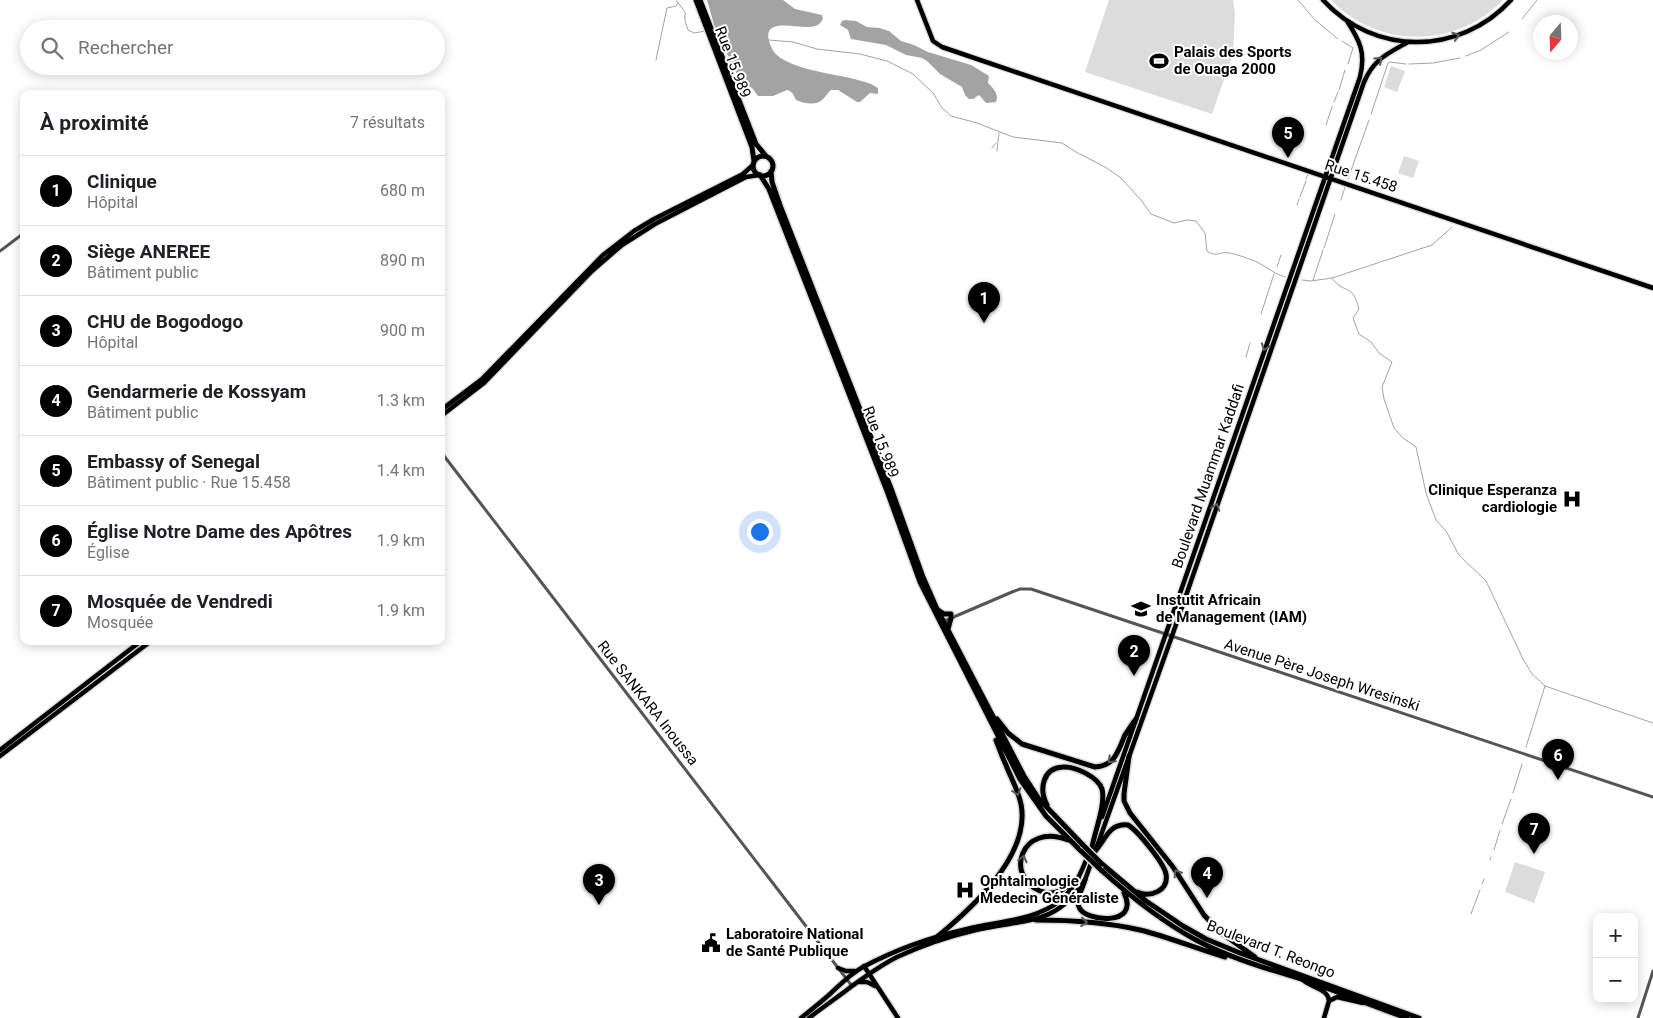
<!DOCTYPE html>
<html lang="fr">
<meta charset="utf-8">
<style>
:root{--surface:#fff;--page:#f6f6f6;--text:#202124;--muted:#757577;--line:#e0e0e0;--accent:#000}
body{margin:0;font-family:Roboto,sans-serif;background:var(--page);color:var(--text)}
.controls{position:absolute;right:15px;bottom:15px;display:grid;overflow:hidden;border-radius:10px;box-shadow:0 2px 12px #0003}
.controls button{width:45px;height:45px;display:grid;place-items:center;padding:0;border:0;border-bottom:1px solid var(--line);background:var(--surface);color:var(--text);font:25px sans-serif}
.compass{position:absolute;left:1533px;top:15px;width:45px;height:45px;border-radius:50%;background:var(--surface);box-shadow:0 2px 12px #0003;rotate:199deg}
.you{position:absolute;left:759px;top:531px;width:18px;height:18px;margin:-12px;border:4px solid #fff;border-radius:50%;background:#1a73e8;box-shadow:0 0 0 8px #1a73e833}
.badge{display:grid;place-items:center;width:32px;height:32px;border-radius:50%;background:var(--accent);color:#fff;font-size:16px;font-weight:700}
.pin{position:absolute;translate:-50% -41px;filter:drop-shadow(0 1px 2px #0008)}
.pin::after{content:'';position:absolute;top:26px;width:18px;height:15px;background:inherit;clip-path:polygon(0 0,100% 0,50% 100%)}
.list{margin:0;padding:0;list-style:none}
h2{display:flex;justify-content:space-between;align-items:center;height:65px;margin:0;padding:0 20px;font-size:21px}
h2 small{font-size:16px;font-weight:400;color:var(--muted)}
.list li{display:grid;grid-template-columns:32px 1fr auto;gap:15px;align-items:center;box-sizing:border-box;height:70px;padding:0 20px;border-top:1px solid var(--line)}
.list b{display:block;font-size:19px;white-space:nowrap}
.list p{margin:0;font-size:16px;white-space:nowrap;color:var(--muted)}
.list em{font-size:16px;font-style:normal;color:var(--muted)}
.icon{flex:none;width:28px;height:28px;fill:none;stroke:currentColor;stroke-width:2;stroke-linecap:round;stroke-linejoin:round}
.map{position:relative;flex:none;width:1653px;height:1018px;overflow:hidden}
.search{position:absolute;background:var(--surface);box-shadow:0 2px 12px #0003;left:20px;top:20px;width:425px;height:55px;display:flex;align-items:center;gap:12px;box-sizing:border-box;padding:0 18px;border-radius:28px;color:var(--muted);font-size:19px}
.panel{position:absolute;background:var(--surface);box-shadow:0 2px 12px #0003;left:20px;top:90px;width:425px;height:555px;border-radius:10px}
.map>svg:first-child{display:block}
</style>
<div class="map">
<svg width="1653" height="1018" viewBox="0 0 1653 1018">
<rect width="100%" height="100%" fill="#fff"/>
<path fill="#dcdcdc" d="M1109,0H1233L1235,13L1233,54L1212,114L1085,72Z
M1331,0H1503C1456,49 1378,49 1331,0Z
M1391,66L1405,71L1397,92L1384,87Z
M1404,156L1419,161L1413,178L1398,173Z
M1515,862L1545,872L1534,903L1505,892Z"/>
<path fill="#a3a3a3" d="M707,0H783L795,9L822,15L823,19C821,22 819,25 815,26C803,31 762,15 769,41C772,51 776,56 786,61C812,74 844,74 871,84L878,88V94L870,93L860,102H857L838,90H831C827,93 826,97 822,100C816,106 803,103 796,100L793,94L790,91L787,90L773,96H758L752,88L740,81L715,28Z
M845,20L856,21L867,27L879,28L889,31L901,41L914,45L928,52L971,65L989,76L988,83C994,89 999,94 996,102L986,103L979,95L973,99H969L965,95L962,87L940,74L927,61L922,58L906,55L886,45L851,39L848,30L840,25L842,21Z"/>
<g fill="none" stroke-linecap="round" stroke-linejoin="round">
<path stroke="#a3a3a3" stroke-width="1" d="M676,0L685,12V21L688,30L694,33L706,31
M1298,0L1315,20L1338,39
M1522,19L1537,0
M769,40L793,42L817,49L860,54L887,61L913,74L933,93L942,108L951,116L977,123L1013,137L1062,143L1076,152L1105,167L1121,178L1141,200L1151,214L1174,223L1187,220L1196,221L1205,233L1207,251C1217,258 1219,251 1230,253C1238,255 1248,258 1257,262C1267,267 1274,274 1285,277
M1342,41L1353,48L1348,64
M1466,56L1481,50L1509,32
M656,60L667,8L676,6L678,3
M1409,64L1433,63L1460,58
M1339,90L1345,70
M1334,102L1338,92
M1371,114L1388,63L1390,62L1406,64
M1326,125L1332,107
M992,148L996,143
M997,151L999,133
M1306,179L1308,174
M1348,179L1369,120
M1300,197L1306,181
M1341,200L1345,187
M1297,205L1299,199
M1324,248L1335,214
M1277,267L1281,255
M1332,278C1344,295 1352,282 1359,309L1353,318L1359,334L1371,342L1379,353L1392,362L1382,387L1384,399L1394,428L1403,438L1416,447L1426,493L1436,520L1446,531L1459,555L1486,581L1523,659L1532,674L1545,686L1653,723
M1302,280L1311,281L1332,278L1432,245L1452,227
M1313,280L1323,250
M1261,314L1274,274
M1246,357L1250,343
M1526,747L1545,686
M1513,793L1522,764
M1502,824L1511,799
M1494,850L1500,830
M1490,860L1491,857
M1482,884L1484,879
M1471,914L1480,890"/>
<g stroke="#dbdbdb" stroke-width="7">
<path id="major" d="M917,0L933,41L942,47L1653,288
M1323,0C1374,56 1460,56 1511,0
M441,410L482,379L603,255L634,231L654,219L743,174L753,165
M441,416L484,383L592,271L622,245L655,224L746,177L759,175
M0,750L141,641
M0,756L151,641
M1102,817L1360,77C1366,53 1360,41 1347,21
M864,966L898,1018
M838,968L846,971H855
M1303,980C1311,988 1328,988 1329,1001
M860,982H867L875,986
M1329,1001L1337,997L1363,1003
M801,1018C811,1010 821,1002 830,994C841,984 850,974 863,967C895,950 931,937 967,929C998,921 1035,921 1061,900C1075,888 1082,871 1088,855
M809,1018C823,1007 838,997 852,986C866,976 881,965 897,957C921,946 946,937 972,931C1021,918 1054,929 1085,880L1172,636L1364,82C1374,59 1387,54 1408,42
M1324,1018L1329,1001"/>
</g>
<g stroke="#dbdbdb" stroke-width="8">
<path id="highway" d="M696,0L752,147L754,161
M700,0L756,144L766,156
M753 166a10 10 0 1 1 20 0a10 10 0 1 1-20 0Z
M771,171L772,182L781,208L892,491L923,577L937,609L1024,776L1039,799L1083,845
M760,175L769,189L887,491L920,582L1020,779L1046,816L1081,851
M938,610L944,614H951
M948,629L951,618
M997,719L1008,733L1022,744L1095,767C1115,766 1118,751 1125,735C1129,729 1132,724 1136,719
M1129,756L1124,794V801L1130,813L1173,867L1204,915L1220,932L1255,957
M1047,805C1039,790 1042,768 1063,767C1075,766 1098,777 1102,789C1106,804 1095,831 1092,847
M1068,840C1021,822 1004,876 1040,891C1046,893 1053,894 1059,891C1066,889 1072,883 1078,878
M1096,850C1106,839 1109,823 1128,825C1137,830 1164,863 1166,874C1169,891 1150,898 1137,892
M1102,864L1146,901L1183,926L1206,939L1240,953L1419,1018
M1101,870C1131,897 1161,921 1196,940C1226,956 1260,967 1292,976C1331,988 1369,1005 1407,1018
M1085,880C1083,888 1075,899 1079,907C1084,922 1141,927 1124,893
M1036,920C1071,920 1106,922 1140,930C1169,937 1197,949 1225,957
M937,937C972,908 1031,855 1021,804C1018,790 1011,778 1006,765C1002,757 999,748 996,740"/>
</g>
<path stroke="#555" stroke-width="3" d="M0,251L24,233
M441,452L852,986
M942,622L1012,592L1020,589H1031L1653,797
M1638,1018L1653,971"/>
<use href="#major" stroke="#000" stroke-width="4.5"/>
<use href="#highway" stroke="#000" stroke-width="5"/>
<g stroke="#dbdbdb" stroke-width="8" stroke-linecap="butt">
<path id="highway-bridge" d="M1083,845L1102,864
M1081,851L1101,870"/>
</g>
<use href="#highway-bridge" stroke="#000" stroke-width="5"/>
</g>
<defs><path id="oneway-chevron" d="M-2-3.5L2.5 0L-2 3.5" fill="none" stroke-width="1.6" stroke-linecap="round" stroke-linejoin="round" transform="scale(1.25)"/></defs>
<g stroke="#595959">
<use href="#oneway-chevron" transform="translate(1456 36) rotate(-18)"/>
<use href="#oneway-chevron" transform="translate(1379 60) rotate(-43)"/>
<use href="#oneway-chevron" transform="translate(1265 347) rotate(110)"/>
<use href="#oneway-chevron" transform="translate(1216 507) rotate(-71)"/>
<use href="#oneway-chevron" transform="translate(1111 760) rotate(135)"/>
<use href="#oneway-chevron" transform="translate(1017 792) rotate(72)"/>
<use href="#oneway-chevron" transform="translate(1023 859) rotate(-77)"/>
<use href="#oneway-chevron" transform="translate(1177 873) rotate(-122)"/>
<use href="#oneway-chevron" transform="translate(1084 922) rotate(4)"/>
</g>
<defs>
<g id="stadium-bare" transform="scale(1.5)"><path d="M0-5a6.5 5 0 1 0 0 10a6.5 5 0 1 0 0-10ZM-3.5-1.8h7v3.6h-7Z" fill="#000" stroke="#fff" stroke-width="2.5" paint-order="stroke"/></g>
<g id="hospital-bare" transform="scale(1.5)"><path d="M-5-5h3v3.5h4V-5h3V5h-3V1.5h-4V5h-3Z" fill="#000" stroke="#fff" stroke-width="2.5" paint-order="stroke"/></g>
<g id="university-bare" transform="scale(1.5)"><path d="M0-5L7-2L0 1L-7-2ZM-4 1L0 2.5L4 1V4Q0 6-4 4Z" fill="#000" stroke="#fff" stroke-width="2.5" paint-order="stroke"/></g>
<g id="civic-bare" transform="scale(1.5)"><path d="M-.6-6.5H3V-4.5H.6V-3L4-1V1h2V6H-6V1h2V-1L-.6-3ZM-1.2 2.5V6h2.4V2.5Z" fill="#000" stroke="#fff" stroke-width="2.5" paint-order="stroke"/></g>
</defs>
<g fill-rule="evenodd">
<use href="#stadium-bare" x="1159" y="61"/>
<use href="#hospital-bare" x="1572" y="499"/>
<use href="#university-bare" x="1141" y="609"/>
<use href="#hospital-bare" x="965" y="890"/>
<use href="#civic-bare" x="711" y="943"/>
</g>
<g text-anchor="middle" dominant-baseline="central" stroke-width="4" stroke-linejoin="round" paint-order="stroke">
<g font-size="15" font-weight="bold" fill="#000" stroke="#fff" text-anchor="start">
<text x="1174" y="52">Palais des Sports<tspan x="1174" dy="17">de Ouaga 2000</tspan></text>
<text x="1557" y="490" text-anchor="end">Clinique Esperanza<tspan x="1557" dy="17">cardiologie</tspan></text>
<text x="1156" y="600">Instutit Africain<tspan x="1156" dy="17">de Management (IAM)</tspan></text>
<text x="980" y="881">Ophtalmologie<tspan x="980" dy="17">Medecin Généraliste</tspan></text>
<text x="726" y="934">Laboratoire National<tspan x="726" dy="17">de Santé Publique</tspan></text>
</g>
<g font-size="15" fill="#000" stroke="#fff">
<text transform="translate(733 62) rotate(69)">Rue 15.989</text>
<text transform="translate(1361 176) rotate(18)">Rue 15.458</text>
<text transform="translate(881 442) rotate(69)">Rue 15.989</text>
<text transform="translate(1208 476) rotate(-71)">Boulevard Muammar Kaddafi</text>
<text transform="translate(1322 675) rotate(18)">Avenue Père Joseph Wresinski</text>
<text transform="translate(648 703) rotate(52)">Rue SANKARA Inoussa</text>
<text transform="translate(1271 949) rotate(21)">Boulevard T. Reongo</text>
</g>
</g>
</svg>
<div class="controls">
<button>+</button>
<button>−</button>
</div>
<svg class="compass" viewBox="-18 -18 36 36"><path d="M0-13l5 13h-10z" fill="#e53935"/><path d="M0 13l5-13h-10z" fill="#757577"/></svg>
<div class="you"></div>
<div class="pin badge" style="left:984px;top:323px">1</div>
<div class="pin badge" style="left:1134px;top:676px">2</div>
<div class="pin badge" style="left:599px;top:905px">3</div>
<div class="pin badge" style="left:1207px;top:898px">4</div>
<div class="pin badge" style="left:1288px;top:158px">5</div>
<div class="pin badge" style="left:1558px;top:780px">6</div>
<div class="pin badge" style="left:1534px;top:854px">7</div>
<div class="search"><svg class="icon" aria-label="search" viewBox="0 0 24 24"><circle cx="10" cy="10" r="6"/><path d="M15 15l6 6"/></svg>Rechercher</div>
<section class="panel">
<h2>À proximité<small>7 résultats</small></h2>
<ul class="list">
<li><span class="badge">1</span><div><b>Clinique</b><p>Hôpital</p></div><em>680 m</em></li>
<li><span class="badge">2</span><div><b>Siège ANEREE</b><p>Bâtiment public</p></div><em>890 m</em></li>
<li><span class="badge">3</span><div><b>CHU de Bogodogo</b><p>Hôpital</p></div><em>900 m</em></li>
<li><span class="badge">4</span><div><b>Gendarmerie de Kossyam</b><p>Bâtiment public</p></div><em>1.3 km</em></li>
<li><span class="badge">5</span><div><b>Embassy of Senegal</b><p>Bâtiment public · Rue 15.458</p></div><em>1.4 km</em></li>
<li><span class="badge">6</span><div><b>Église Notre Dame des Apôtres</b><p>Église</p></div><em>1.9 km</em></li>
<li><span class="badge">7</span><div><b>Mosquée de Vendredi</b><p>Mosquée</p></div><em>1.9 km</em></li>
</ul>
</section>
</div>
